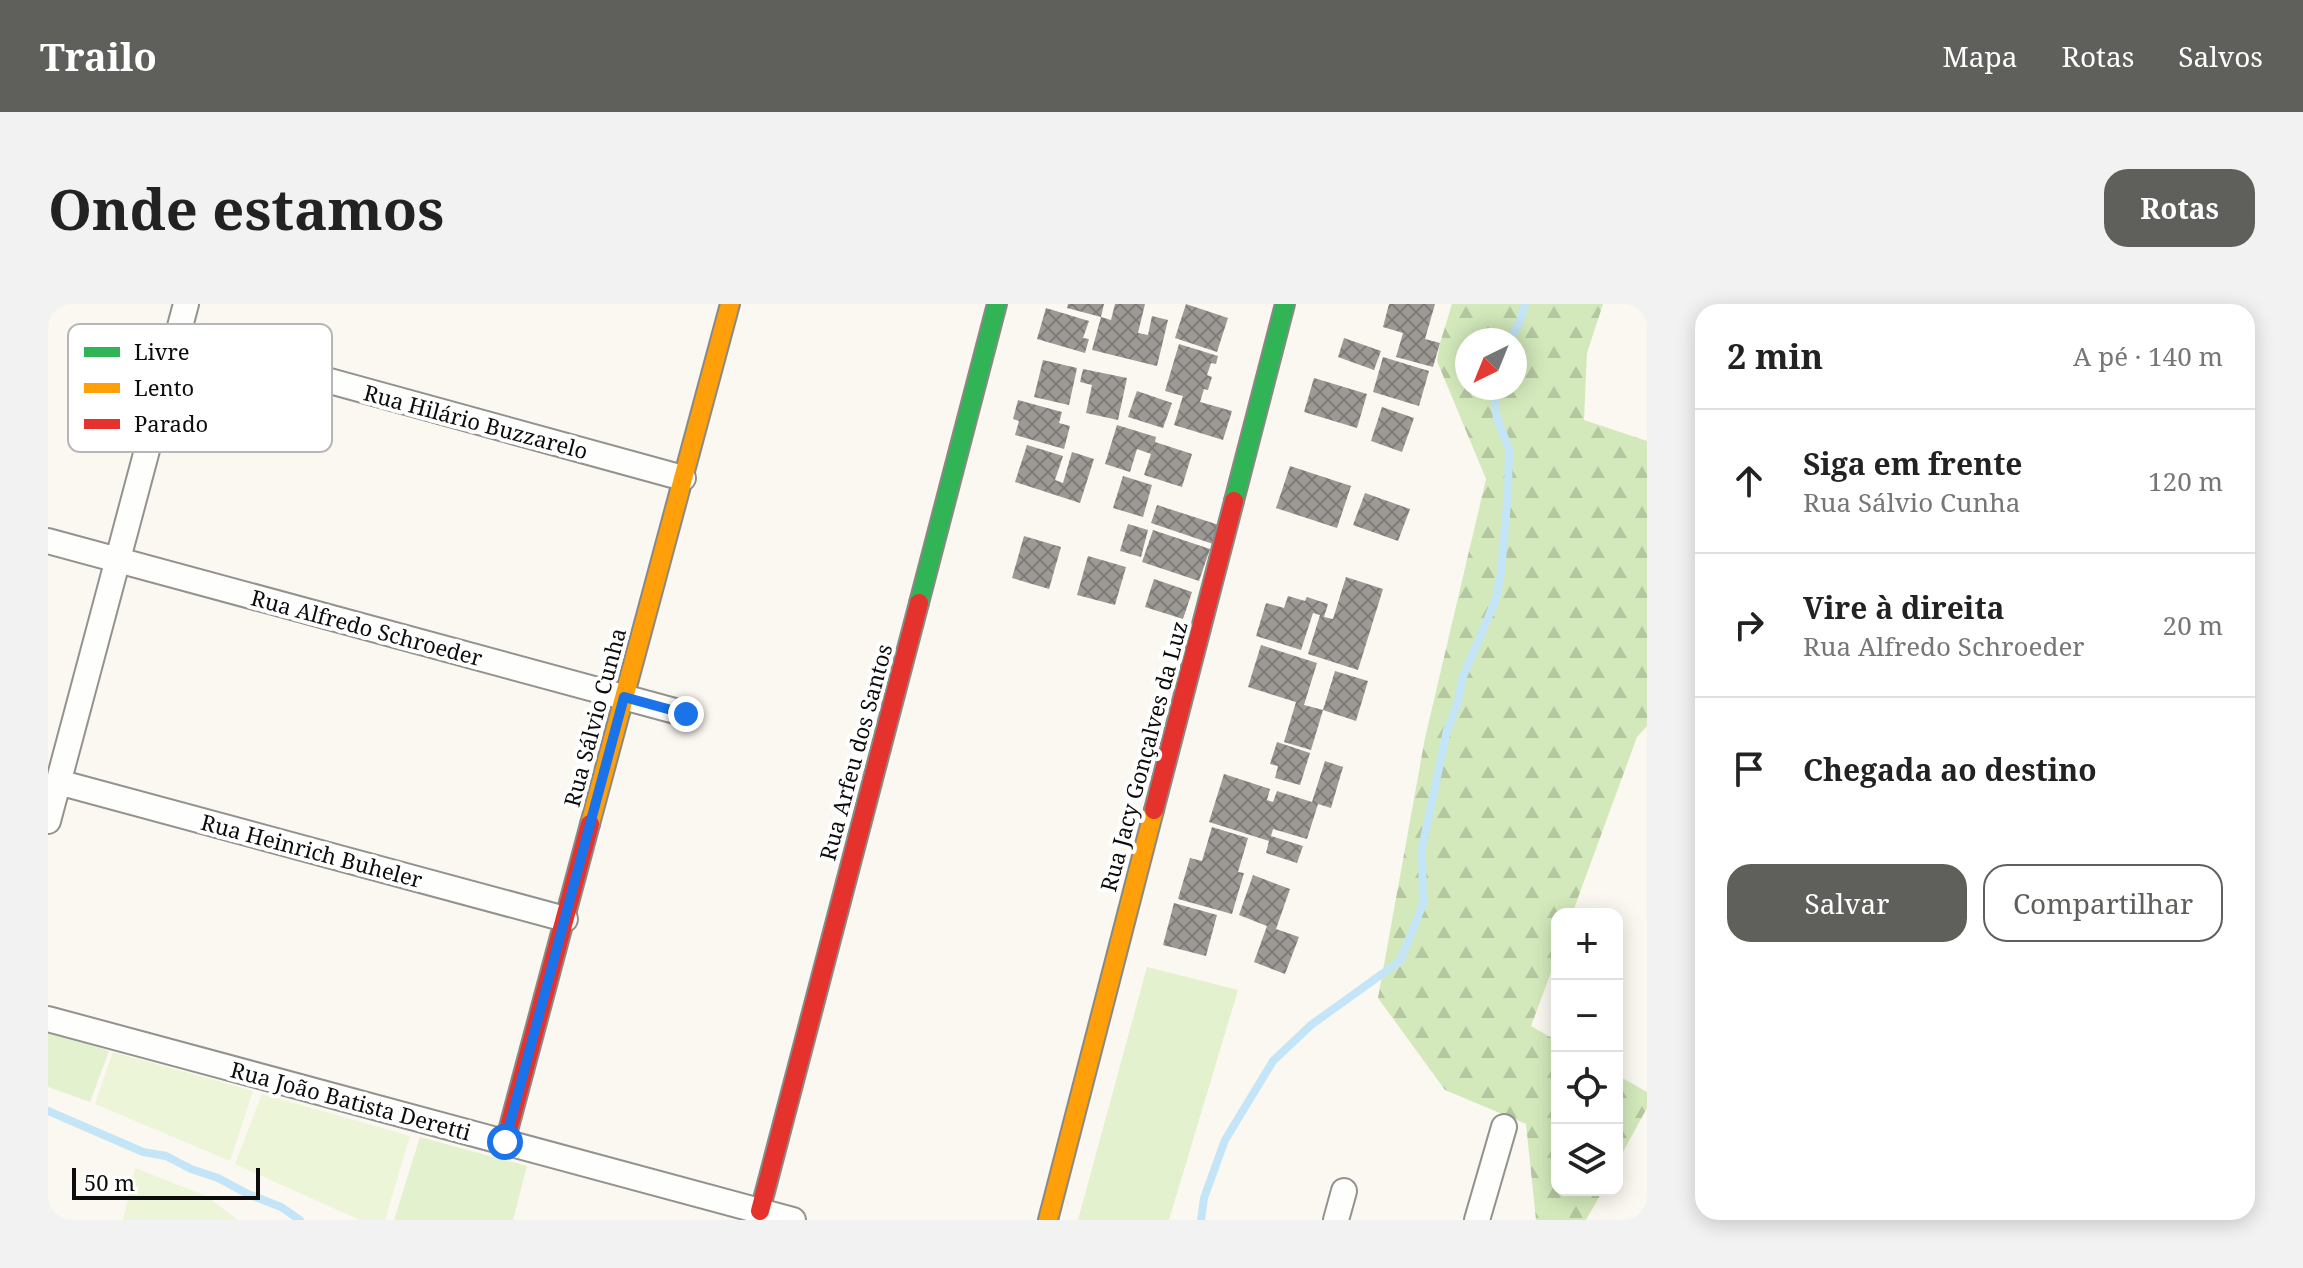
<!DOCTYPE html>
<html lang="pt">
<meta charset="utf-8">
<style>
:root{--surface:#fff;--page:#f2f2f2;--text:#222;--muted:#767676;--line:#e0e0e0;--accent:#5f5f5c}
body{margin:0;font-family:"Noto Serif",serif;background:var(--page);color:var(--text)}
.controls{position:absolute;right:24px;bottom:24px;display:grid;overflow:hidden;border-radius:16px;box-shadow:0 4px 20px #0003}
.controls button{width:72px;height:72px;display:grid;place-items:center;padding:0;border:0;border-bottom:2px solid var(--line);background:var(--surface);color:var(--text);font:40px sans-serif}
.compass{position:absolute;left:1407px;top:24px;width:72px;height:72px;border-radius:50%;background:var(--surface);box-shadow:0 4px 20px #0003;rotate:223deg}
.scale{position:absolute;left:24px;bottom:20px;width:188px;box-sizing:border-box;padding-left:8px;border:4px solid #0c0c0c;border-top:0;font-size:22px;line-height:28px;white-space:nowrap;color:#0c0c0c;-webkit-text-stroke:6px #fff;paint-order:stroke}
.stop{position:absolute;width:24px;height:24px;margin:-18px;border:6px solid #1a73e8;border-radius:50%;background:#fff}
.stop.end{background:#1a73e8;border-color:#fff;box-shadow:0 2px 8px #0008}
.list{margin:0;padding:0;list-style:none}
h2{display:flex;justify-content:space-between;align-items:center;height:104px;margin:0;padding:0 32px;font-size:34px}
h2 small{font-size:26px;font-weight:400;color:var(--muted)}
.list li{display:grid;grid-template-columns:52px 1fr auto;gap:24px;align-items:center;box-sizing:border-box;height:144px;padding:0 32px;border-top:2px solid var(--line)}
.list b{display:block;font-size:30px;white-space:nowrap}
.list p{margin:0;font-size:26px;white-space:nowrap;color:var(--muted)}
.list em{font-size:26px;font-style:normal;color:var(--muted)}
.actions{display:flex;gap:16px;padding:24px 32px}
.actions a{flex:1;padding:18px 0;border:2px solid var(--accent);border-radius:24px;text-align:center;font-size:28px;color:var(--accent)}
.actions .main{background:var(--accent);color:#fff}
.icon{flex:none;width:44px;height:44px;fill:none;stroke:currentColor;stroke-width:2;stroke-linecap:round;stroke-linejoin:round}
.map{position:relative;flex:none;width:1599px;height:916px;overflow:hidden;border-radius:24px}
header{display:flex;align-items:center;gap:48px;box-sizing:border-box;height:112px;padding:0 40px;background:var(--accent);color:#fff}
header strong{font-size:38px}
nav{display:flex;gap:44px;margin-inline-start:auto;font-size:28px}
.intro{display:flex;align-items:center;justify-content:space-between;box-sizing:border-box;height:192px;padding:0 48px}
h1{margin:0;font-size:56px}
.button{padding:20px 36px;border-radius:24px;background:var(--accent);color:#fff;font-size:28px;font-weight:700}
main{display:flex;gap:48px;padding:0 48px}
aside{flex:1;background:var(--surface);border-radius:24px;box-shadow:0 4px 20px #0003}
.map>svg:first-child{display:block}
</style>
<header>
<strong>Trailo</strong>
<nav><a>Mapa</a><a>Rotas</a><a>Salvos</a></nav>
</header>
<div class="intro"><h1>Onde estamos</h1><a class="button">Rotas</a></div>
<main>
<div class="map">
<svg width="1599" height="916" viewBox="0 0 1599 916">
<defs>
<pattern id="forest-firs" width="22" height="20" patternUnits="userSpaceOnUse" patternTransform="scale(2)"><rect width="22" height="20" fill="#d3e9bb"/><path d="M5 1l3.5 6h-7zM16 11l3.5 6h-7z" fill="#b4c7a0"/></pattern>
<pattern id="building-cross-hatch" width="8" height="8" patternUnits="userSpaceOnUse" patternTransform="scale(2)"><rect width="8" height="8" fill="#9d9a96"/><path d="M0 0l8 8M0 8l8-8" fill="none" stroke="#7e7c79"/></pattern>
</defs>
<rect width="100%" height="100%" fill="#faf8f0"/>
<path fill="#e3f1ce" d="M1099,663L1190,686L1121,916H1030Z
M0,727L61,747L42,798L0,783Z
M372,833L479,862L465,916H346Z"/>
<path fill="url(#forest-firs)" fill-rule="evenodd" d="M1404,0H1555L1539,49L1536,116L1599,137V422L1589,433L1524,610H1509V652L1483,722L1509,737V886H1555L1538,916H1488L1478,820L1397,786L1330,694L1377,434L1438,175L1389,57L1392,39ZM1419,36H1467V84H1419Z
M1569,771L1599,788V804L1569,859Z"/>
<path fill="#edf5d8" d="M65,748L205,787L182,857L47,800Z
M214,790L362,832L337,916H312L187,860Z
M87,864L158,892L190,916H75Z"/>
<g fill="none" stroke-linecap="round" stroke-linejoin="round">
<path stroke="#c3e5f7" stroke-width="8" d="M1461,36L1471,20L1477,0
M0,807L95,848L118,852L143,865L170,874L200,890L233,903L252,916
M1153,916L1156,894L1177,836L1225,757L1263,721L1352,657L1375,600L1374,544L1399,426L1409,402L1414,375L1448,295L1453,267L1460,189L1461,145L1449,114L1445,84"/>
</g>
<path fill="url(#building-cross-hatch)" d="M1020,0H1056L1053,13L1019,4Z
M1067,0H1097L1090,29L1100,31L1104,12L1120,16L1109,62L1044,46L1053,13L1063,16Z
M1138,0L1180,14L1169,48L1127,34Z
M1341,0H1387L1377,35L1392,39L1385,63L1348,53L1355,29L1335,23Z
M998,4L1041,17L1035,34L1041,35L1037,49L989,35Z
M1296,34L1333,47L1326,66L1290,53Z
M1131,40L1170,52L1168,60L1163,59L1159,71L1164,73L1160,86L1156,85L1152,98L1184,107L1175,136L1126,121L1135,92L1117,87Z
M1335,53L1381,67L1371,102L1325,88Z
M995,56L1029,64L1021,101L986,93Z
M1035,65L1079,74L1070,116L1038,109L1044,81L1032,78Z
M1266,74L1319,90L1309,124L1256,108Z
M1089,87L1124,99L1115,124L1080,113Z
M970,96L1014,108L1011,119L1022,122L1016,145L967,131L971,117L965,115Z
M1334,103L1366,114L1354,148L1323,137Z
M1069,121L1108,133L1107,138L1144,150L1134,183L1096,171L1103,150L1089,145L1082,168L1057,160Z
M979,141L1015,152L1007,176L1015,179L1024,148L1046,155L1032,199L967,178Z
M1242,162L1303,182L1289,224L1228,204Z
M1075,172L1104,181L1095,213L1065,204Z
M1317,189L1362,205L1350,237L1305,221Z
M1109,201L1171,221L1165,240L1103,219Z
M1080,220L1100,226L1093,253L1072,247Z
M1105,226L1162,245L1151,277L1094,258Z
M976,232L1013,243L1001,285L964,274Z
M1040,252L1078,263L1067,301L1029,291Z
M1298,273L1335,285L1310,366L1260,350L1272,311L1265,309L1253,346L1208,332L1218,299L1236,304L1240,292L1257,297L1259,293L1280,300L1276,313L1285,315Z
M1106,275L1144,288L1135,315L1097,303Z
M1213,341L1269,359L1256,401L1275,406L1263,446L1236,438L1248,398L1200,383Z
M1287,367L1320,377L1308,417L1275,406Z
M1229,438L1262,449L1252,481L1227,474L1230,462L1222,460Z
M1277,457L1295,463L1283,504L1270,500L1259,535L1225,525L1223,532L1255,542L1249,559L1218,549L1221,537L1161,518L1176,470L1222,485L1219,496L1225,498L1229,487L1264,498Z
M1164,523L1200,534L1190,568L1196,569L1184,610L1130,595L1142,554L1154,557Z
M1205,571L1242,585L1228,625L1251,633L1237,670L1206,658L1219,622L1191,611Z
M1126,599L1169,611L1158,652L1115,641Z"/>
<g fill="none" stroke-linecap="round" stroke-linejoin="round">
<g stroke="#93928f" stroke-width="28">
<path id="street" d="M129,35L635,174
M0,237L638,410
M10,478L517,615
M0,517L138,0
M0,715L745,916
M1288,916L1296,887
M1429,916L1456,823"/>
</g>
<g stroke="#8a8985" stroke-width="22">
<path id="fast" d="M1186,197L1237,0
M871,299L949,0"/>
</g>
<g stroke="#8a8985" stroke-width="22">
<path id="slow" d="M542,520L682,0
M1000,916L1106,506"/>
</g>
<g stroke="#8a8985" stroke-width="22">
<path id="jam" d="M1106,506L1186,197
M457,838L542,520
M712,907L871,299"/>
</g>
<use href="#street" stroke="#fefefd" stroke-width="24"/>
<use href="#fast" stroke="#30b455" stroke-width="18"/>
<use href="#slow" stroke="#ff9f0a" stroke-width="18"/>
<use href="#jam" stroke="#e5322d" stroke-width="18"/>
</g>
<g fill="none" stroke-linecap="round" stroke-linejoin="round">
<path stroke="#1a73e8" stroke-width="10" d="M457,838L576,393L638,410"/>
</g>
<g text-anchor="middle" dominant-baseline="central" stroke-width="8" stroke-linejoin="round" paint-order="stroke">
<g font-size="22" fill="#0c0c0c" stroke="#fff">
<text transform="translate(428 117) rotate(15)">Rua Hilário Buzzarelo</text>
<text transform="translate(319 323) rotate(15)">Rua Alfredo Schroeder</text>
<text transform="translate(546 413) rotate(-75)">Rua Sálvio Cunha</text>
<text transform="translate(807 448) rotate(-75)">Rua Arfeu dos Santos</text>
<text transform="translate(1095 452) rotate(-75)">Rua Jacy Gonçalves da Luz</text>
<text transform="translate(264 546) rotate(15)">Rua Heinrich Buheler</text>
<text transform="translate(303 796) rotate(15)">Rua João Batista Deretti</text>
</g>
</g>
<rect x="20" y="20" width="264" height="128" rx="12" fill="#fff" stroke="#b6b6b6" stroke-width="2"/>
<rect x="36" y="43" width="36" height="10" fill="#30b455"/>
<rect x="36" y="79" width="36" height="10" fill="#ff9f0a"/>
<rect x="36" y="115" width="36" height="10" fill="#e5322d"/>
<g font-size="22" fill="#0c0c0c">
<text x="86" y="56">Livre</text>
<text x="86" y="92">Lento</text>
<text x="86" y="128">Parado</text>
</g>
</svg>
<div class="controls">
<button>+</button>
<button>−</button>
<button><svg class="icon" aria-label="locate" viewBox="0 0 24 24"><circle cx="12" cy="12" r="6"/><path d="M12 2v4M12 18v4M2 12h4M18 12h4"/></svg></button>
<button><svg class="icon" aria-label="layers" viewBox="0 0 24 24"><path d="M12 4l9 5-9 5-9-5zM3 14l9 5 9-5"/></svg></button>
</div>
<svg class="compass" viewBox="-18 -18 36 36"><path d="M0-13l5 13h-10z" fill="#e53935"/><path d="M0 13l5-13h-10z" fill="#767676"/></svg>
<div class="scale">50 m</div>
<div class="stop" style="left:457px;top:838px"></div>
<div class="stop end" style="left:638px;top:410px"></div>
</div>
<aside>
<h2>2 min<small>A pé · 140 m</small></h2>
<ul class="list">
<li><svg class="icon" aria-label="ahead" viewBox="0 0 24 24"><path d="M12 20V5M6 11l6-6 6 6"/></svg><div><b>Siga em frente</b><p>Rua Sálvio Cunha</p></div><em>120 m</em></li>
<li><svg class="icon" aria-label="right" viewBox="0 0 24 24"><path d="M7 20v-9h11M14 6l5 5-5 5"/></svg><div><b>Vire à direita</b><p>Rua Alfredo Schroeder</p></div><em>20 m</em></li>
<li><svg class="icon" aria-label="arrive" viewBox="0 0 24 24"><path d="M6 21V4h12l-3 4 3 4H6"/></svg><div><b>Chegada ao destino</b></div></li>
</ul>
<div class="actions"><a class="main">Salvar</a><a>Compartilhar</a></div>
</aside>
</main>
